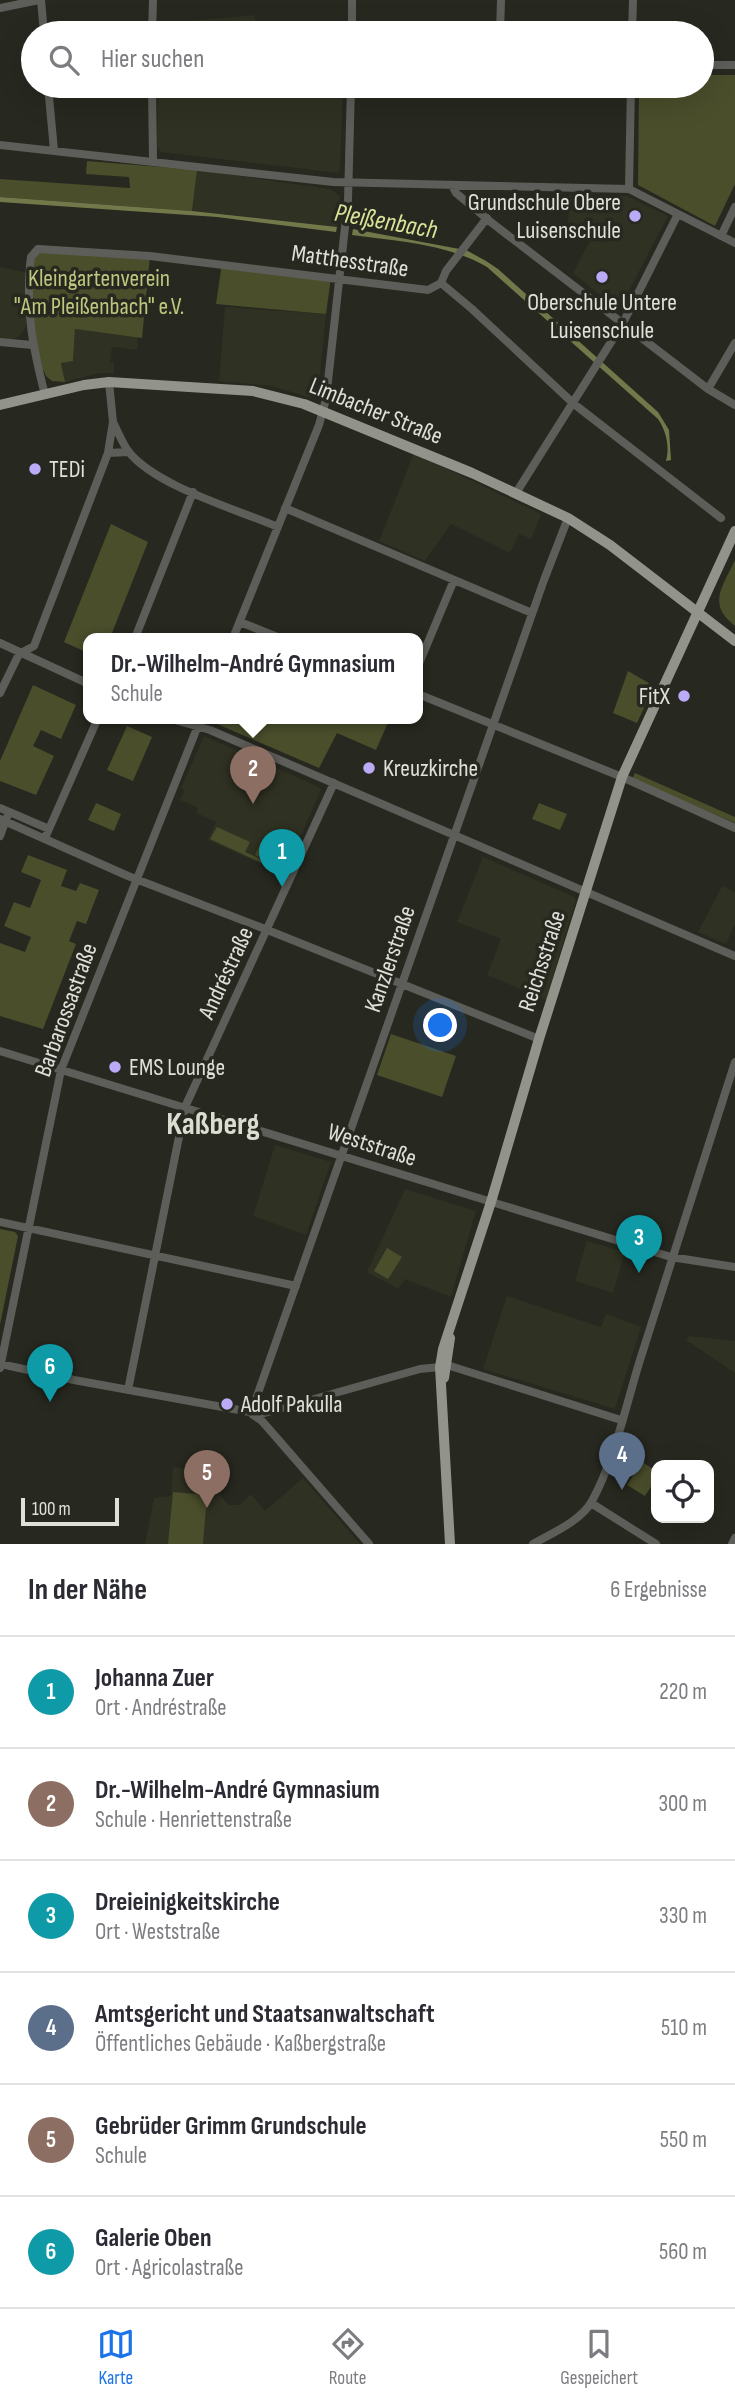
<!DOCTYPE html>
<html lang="de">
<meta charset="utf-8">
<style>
:root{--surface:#fff;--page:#f7f7f7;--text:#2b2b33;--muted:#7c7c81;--line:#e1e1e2;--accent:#1a73e8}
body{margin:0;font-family:"Sofia Sans Condensed",sans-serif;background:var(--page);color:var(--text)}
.controls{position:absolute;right:21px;bottom:21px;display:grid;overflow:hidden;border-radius:14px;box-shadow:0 7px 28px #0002}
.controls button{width:63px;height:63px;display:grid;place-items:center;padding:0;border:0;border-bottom:2px solid var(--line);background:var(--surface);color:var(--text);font:35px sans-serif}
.scale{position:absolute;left:21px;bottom:18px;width:98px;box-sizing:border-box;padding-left:7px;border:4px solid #e0e0db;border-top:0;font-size:19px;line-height:24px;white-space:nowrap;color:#e0e0db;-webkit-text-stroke:5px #27281f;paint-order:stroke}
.you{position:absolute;left:441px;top:1026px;width:24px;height:24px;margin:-18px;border:5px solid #fff;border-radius:50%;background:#1a73e8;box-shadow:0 0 0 10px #1a73e833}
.badge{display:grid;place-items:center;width:46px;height:46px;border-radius:50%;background:var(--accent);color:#fff;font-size:23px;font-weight:700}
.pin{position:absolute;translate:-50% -58px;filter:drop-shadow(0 2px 4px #0008)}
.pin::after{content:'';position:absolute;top:37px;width:24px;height:21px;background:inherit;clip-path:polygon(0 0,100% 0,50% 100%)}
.popup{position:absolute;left:83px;top:633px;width:340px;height:91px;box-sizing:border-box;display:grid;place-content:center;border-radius:14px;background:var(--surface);filter:drop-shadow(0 2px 5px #0005);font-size:23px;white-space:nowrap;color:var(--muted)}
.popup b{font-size:26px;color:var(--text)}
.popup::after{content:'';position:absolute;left:50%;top:100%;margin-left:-14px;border:14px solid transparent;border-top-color:var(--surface)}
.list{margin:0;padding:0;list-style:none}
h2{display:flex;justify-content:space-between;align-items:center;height:91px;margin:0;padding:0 28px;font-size:30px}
h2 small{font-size:23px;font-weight:400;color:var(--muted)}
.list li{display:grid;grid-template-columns:46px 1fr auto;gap:21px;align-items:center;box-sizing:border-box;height:112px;padding:0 28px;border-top:2px solid var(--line)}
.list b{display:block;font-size:26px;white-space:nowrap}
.list p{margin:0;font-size:23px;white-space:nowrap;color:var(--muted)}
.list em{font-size:23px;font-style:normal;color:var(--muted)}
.icon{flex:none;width:38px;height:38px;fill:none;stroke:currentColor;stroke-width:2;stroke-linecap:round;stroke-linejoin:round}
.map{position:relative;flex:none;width:735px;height:1544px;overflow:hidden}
.search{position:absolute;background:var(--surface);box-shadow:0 7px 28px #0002;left:21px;right:21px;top:21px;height:77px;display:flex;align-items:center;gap:18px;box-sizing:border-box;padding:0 24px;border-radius:38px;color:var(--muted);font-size:26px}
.sheet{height:763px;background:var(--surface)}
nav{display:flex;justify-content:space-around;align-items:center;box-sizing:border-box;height:98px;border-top:2px solid var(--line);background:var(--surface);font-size:19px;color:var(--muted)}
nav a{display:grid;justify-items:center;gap:4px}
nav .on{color:var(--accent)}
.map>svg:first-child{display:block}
</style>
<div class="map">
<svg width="735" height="1544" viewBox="0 0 735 1544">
<rect width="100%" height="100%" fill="#27281f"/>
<path fill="#2f3122" d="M255,15L256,33H158V24Z
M158,86H343L340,170L338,173L161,152L157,147Z
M197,170L330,189L340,196L337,227L192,211Z
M569,195L627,196L668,216L619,310L573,273L593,235L568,228Z
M0,267L29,273V322L19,337L10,340L0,339Z
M225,307L326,314L318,394L311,398L272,386L219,381Z
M75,329L138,337L137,350L112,347L110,363H114V373H99L65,382L61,363L73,360Z
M414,453L541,514L531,539L519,534L510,553L451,524L425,561L379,541Z
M204,736L319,787L321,790L284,874L208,840L216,822L196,813L198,808L180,800L185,790L181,788Z
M483,857L574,897L576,900L546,1000L487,975L501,939L457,922Z
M722,886L735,892V924L726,944L698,932Z
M275,1145L331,1162L306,1235L253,1216Z
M405,1189L476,1211L451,1297L405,1279L398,1289L367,1272Z
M587,1241L625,1252L613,1293L575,1281Z
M507,1296L601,1327L606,1314L641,1327L615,1409L483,1369Z
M689,1336L735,1341V1373L686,1340Z
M173,1467L209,1473V1483L229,1505H239L251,1494L265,1511L303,1478L360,1544H145L154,1498L171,1496Z"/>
<path fill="#4a4e2b" d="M702,75H735V184L715,226L638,185L639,86H702Z
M87,161L197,170L192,211L0,197V179L130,188L129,177L86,174Z
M34,252L150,256L142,338L75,329L73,361L61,363L65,382L52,381L46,376L32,345L29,322Z
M222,263L331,277L326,314L216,304Z
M111,524L148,542L110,638H89L88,653L64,642Z
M735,560V626C707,604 722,588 735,560Z
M628,671L654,686L637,723L613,713Z
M33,685L76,705L61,739L41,730L33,746L54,756L36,795L0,781V761Z
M216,718H390L376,750L337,733L319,768L217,724Z
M127,726L152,737L133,781L107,770Z
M635,773L735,817V823L632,779Z
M96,803L121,814L114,831L88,820Z
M539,803L567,814L560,830L532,819Z
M217,827L250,842L245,852L278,867L277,870L210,839Z
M261,842L285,853L279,866L255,855Z
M28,855L67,870L61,886L76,891L80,883L99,890L86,924L77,921L69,941L76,944L43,1029L0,1016V943L25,952L31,937L4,926L14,902L30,908L41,880L21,872Z
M391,1034L456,1056L442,1097L377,1075Z
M0,1229L15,1232L18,1236L0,1325Z
M387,1248L402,1257L388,1279L374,1271Z
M642,1462L656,1471V1479L645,1496L627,1485Z
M173,1492L207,1495L203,1544H168Z"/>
<path fill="#73784a" d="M0,197L192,211L337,227L336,232L217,217L0,202Z
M353,229L454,248L466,250L486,261L498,269L658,412L669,430L671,460L666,461C670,446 666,431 658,419L487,267C448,244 396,241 352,235Z"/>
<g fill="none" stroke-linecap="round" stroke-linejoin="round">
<path stroke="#5d5e59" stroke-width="8" d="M41,0L44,33
M0,8L39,0
M152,33L153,0
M352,33V0
M500,33L501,0
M632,33L633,0
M702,65H735
M48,86L54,150
M152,86L153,160
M0,145L333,182L629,189L735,243
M452,185L456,193L492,223L708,389L735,405
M629,189L631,86
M721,236L735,207
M441,283L472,309L574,404L721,518
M0,342L32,345
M708,389L735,343
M45,395C33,348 26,314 30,265L31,257L38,249L150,256L428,290L441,283L446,271L487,218
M113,422C118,432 122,442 128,451C155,486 236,509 278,527
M108,453L129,452
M516,493L623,323L678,214
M285,508L532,613
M240,622L280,638
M135,638L193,492
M233,638L319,425L326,399L348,200L351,86
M0,643L89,684
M418,666L454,580
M0,693L19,654L34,646L108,453L113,422L109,382
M418,694L622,777L735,828
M168,718L210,730L735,956
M0,808L49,829
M0,819L128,876L260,927L539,1039
M0,836L7,817
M45,838L98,718
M0,1051L671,1257L735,1267
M0,1222L296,1286
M0,1364L74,1380L261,1414L420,1369L440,1367
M447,1365L621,1420
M0,1368L61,1070L201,718
M128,1390L185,1107L334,783
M251,1413L544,580L568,518
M253,1415L262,1421L369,1544
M591,1503L656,1544
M533,1544C552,1533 581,1521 592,1501C615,1459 626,1405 640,1360C672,1261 704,1162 735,1062
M732,1544L735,1538"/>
<path stroke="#92948b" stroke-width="10" d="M0,405L84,385L109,382L253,391L304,404L472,473L568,518L610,545L735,641
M444,1378L450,1338
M450,1544L440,1367L443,1349L491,1202L539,1039L622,777L735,531"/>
</g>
<g fill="#bbaaf6" stroke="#27281f" stroke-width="2.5">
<circle cx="635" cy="216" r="7"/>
<circle cx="602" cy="277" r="7"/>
<circle cx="35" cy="469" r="7"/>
<circle cx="684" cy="696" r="7"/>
<circle cx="369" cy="768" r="7"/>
<circle cx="115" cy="1067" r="7"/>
<circle cx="227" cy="1404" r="7"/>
</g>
<g text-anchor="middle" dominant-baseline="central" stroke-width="7" stroke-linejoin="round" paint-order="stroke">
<g font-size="24" fill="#e0e0db" stroke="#27281f" text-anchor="start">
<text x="621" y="202" text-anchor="end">Grundschule Obere<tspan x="621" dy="28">Luisenschule</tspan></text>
<text x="602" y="302" text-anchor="middle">Oberschule Untere<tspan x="602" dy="28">Luisenschule</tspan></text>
<text x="49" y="469">TEDi</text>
<text x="670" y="696" text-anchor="end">FitX</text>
<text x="383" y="768">Kreuzkirche</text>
<text x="129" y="1067">EMS Lounge</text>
<text x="241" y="1404">Adolf Pakulla</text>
</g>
<g font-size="24" fill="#e0e0db" stroke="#27281f">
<text transform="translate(350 261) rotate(8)">Matthesstraße</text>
<text transform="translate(376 411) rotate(22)">Limbacher Straße</text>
<text transform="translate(390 959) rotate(-71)">Kanzlerstraße</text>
<text transform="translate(542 961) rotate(-72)">Reichsstraße</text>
<text transform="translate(226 973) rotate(-65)">Andréstraße</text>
<text transform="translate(66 1010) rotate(-70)">Barbarossastraße</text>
<text transform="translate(372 1145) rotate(18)">Weststraße</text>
</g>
<g font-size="24" fill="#bfc77e" stroke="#27281f">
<text x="99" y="278">Kleingartenverein<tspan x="99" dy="28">"Am Pleißenbach" e.V.</tspan></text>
</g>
<g font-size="26" font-style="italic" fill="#dae399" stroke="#27281f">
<text transform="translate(386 222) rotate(10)">Pleißenbach</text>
</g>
<g font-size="32" font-weight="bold" fill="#dbddd1" stroke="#27281f">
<text x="213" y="1124">Kaßberg</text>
</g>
</g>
</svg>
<div class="controls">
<button><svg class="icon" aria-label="locate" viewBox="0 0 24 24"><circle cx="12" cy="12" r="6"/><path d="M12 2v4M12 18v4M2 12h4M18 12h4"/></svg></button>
</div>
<div class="scale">100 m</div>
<div class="you"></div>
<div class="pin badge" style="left:282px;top:887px;background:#0f9aa8">1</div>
<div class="pin badge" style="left:253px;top:804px;background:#8d6e63">2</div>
<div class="popup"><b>Dr.-Wilhelm-André Gymnasium</b>Schule</div>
<div class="pin badge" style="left:639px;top:1273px;background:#0f9aa8">3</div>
<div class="pin badge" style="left:622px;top:1490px;background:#5c6f8a">4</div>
<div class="pin badge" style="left:207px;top:1508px;background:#8d6e63">5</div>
<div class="pin badge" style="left:50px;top:1402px;background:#0f9aa8">6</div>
<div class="search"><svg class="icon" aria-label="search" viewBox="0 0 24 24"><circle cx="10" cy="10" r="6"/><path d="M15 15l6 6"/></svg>Hier suchen</div>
</div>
<section class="sheet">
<h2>In der Nähe<small>6 Ergebnisse</small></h2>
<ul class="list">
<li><span class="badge" style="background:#0f9aa8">1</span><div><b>Johanna Zuer</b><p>Ort · Andréstraße</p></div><em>220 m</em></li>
<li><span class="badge" style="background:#8d6e63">2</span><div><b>Dr.-Wilhelm-André Gymnasium</b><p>Schule · Henriettenstraße</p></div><em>300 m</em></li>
<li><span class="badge" style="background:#0f9aa8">3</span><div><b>Dreieinigkeitskirche</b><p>Ort · Weststraße</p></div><em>330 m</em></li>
<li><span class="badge" style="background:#5c6f8a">4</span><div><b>Amtsgericht und Staatsanwaltschaft</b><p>Öffentliches Gebäude · Kaßbergstraße</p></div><em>510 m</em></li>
<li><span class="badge" style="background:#8d6e63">5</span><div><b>Gebrüder Grimm Grundschule</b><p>Schule</p></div><em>550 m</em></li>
<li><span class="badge" style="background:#0f9aa8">6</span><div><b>Galerie Oben</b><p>Ort · Agricolastraße</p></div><em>560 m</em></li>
</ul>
</section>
<nav>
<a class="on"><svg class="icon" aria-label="map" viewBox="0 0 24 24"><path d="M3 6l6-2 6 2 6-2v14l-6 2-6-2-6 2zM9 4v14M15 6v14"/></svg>Karte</a>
<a><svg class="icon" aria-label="directions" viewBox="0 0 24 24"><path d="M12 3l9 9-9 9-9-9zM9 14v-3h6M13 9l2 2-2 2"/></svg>Route</a>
<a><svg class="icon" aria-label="saved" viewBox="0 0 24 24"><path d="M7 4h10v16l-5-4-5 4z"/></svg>Gespeichert</a>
</nav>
